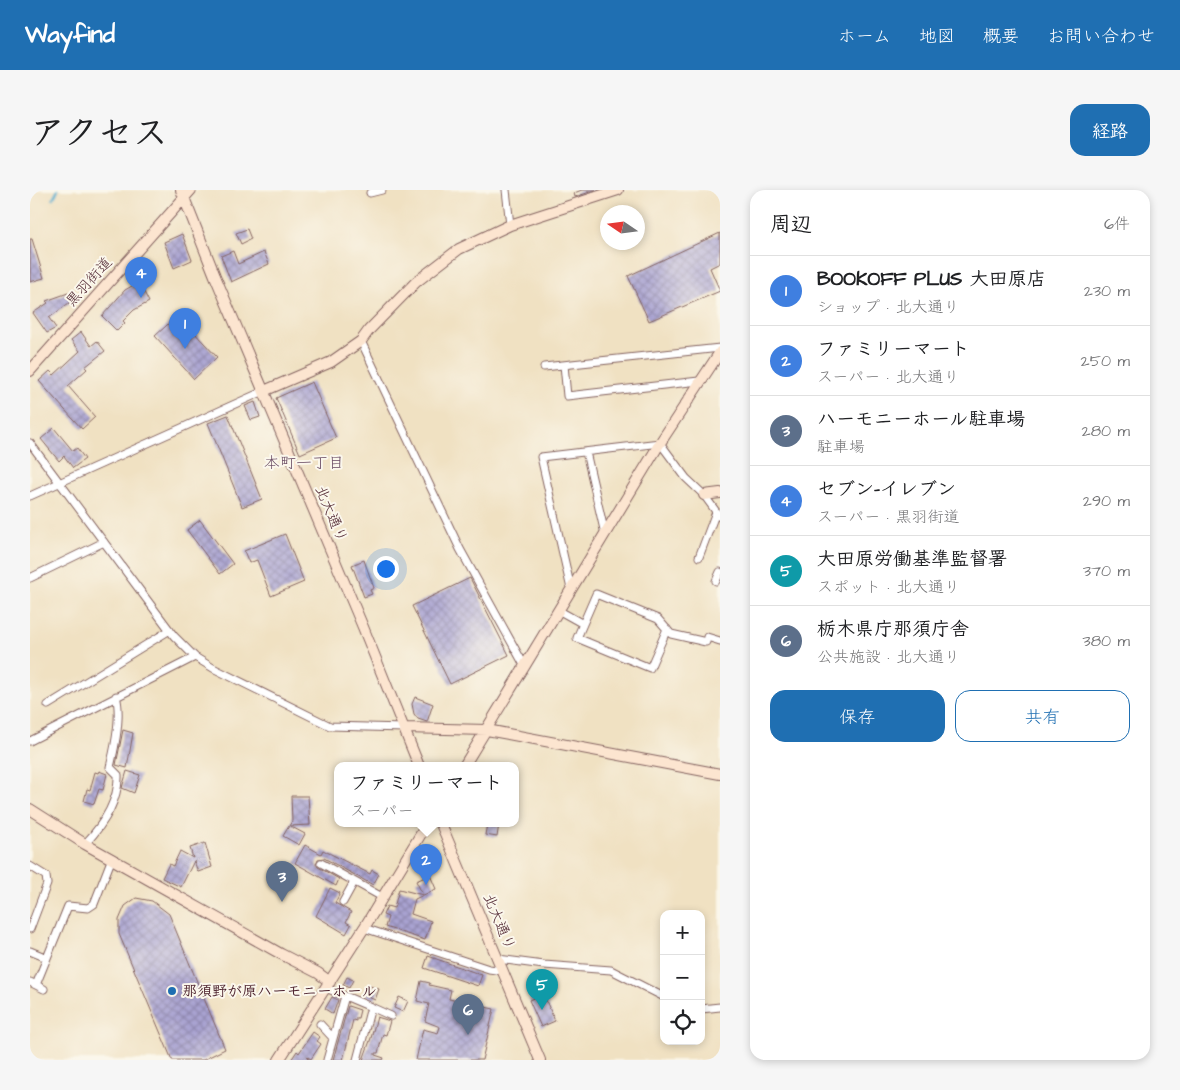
<!DOCTYPE html>
<html lang="ja">
<meta charset="utf-8">
<style>
:root{--surface:#fff;--page:#f6f6f6;--text:#202124;--muted:#757577;--line:#e0e0e0;--accent:#1f6fb2}
body{margin:0;font-family:"Architects Daughter","Klee One",sans-serif;background:var(--page);color:var(--text)}
.controls{position:absolute;right:15px;bottom:15px;display:grid;overflow:hidden;border-radius:10px;box-shadow:0 2px 8px #0003}
.controls button{width:45px;height:45px;display:grid;place-items:center;padding:0;border:0;border-bottom:1px solid var(--line);background:var(--surface);color:var(--text);font:25px sans-serif}
.compass{position:absolute;left:570px;top:15px;width:45px;height:45px;border-radius:50%;background:var(--surface);box-shadow:0 2px 8px #0003;rotate:283deg}
.you{position:absolute;left:355px;top:378px;width:18px;height:18px;margin:-12px;border:4px solid #fff;border-radius:50%;background:#1a73e8;box-shadow:0 0 0 8px #1a73e833}
.badge{display:grid;place-items:center;width:32px;height:32px;border-radius:50%;background:var(--accent);color:#fff;font-size:16px;font-weight:700}
.pin{position:absolute;translate:-50% -41px;filter:drop-shadow(0 1px 2px #0008)}
.pin::after{content:'';position:absolute;top:26px;width:18px;height:15px;background:inherit;clip-path:polygon(0 0,100% 0,50% 100%)}
.popup{position:absolute;left:304px;top:572px;width:185px;height:65px;box-sizing:border-box;display:grid;place-content:center;border-radius:10px;background:var(--surface);filter:drop-shadow(0 1px 4px #0005);font-size:16px;white-space:nowrap;color:var(--muted)}
.popup b{font-size:19px;color:var(--text)}
.popup::after{content:'';position:absolute;left:50%;top:100%;margin-left:-10px;border:10px solid transparent;border-top-color:var(--surface)}
.list{margin:0;padding:0;list-style:none}
h2{display:flex;justify-content:space-between;align-items:center;height:65px;margin:0;padding:0 20px;font-size:21px}
h2 small{font-size:16px;font-weight:400;color:var(--muted)}
.list li{display:grid;grid-template-columns:32px 1fr auto;gap:15px;align-items:center;box-sizing:border-box;height:70px;padding:0 20px;border-top:1px solid var(--line)}
.list b{display:block;font-size:19px;white-space:nowrap}
.list p{margin:0;font-size:16px;white-space:nowrap;color:var(--muted)}
.list em{font-size:16px;font-style:normal;color:var(--muted)}
.actions{display:flex;gap:10px;padding:15px 20px}
.actions a{flex:1;padding:11px 0;border:1px solid var(--accent);border-radius:15px;text-align:center;font-size:18px;color:var(--accent)}
.actions .main{background:var(--accent);color:#fff}
.icon{flex:none;width:28px;height:28px;fill:none;stroke:currentColor;stroke-width:2;stroke-linecap:round;stroke-linejoin:round}
.map{position:relative;flex:none;width:690px;height:870px;overflow:hidden;border-radius:15px}
header{display:flex;align-items:center;gap:30px;box-sizing:border-box;height:70px;padding:0 25px;background:var(--accent);color:#fff}
header strong{font-size:24px}
nav{display:flex;gap:28px;margin-inline-start:auto;font-size:18px}
.intro{display:flex;align-items:center;justify-content:space-between;box-sizing:border-box;height:120px;padding:0 30px}
h1{margin:0;font-size:35px}
.button{padding:12px 22px;border-radius:15px;background:var(--accent);color:#fff;font-size:18px;font-weight:700}
main{display:flex;gap:30px;padding:0 30px}
aside{flex:1;background:var(--surface);border-radius:15px;box-shadow:0 2px 8px #0003}
.map>svg:first-child{display:block}
</style>
<header>
<strong>Wayfind</strong>
<nav><a>ホーム</a><a>地図</a><a>概要</a><a>お問い合わせ</a></nav>
</header>
<div class="intro"><h1>アクセス</h1><a class="button">経路</a></div>
<main>
<div class="map">
<svg width="690" height="870" viewBox="0 0 690 870">
<defs>
<pattern id="building-cross-hatch" width="8" height="8" patternUnits="userSpaceOnUse" patternTransform="scale(1.25)"><rect width="8" height="8" fill="#a9a3d1"/><path d="M0 0l8 8M0 8l8-8" fill="none" stroke="#8c84aa"/></pattern>
</defs>
<rect width="100%" height="100%" fill="#fbf7ec"/>
<filter id="ink" filterUnits="userSpaceOnUse"><feTurbulence type="fractalNoise" baseFrequency=".02" numOctaves="2"/><feDisplacementMap in="SourceGraphic" scale="10" xChannelSelector="R" yChannelSelector="G"/><feConvolveMatrix kernelMatrix="1 2 1 2 8 2 1 2 1" color-interpolation-filters="sRGB"/></filter>
<filter id="wash" filterUnits="userSpaceOnUse"><feTurbulence type="fractalNoise" baseFrequency=".0096" numOctaves="4" result="noise"/><feDisplacementMap in="SourceGraphic" scale="20" xChannelSelector="R" yChannelSelector="G"/><feGaussianBlur stdDeviation="1.12" result="paint"/><feColorMatrix in="noise" values="0 0 0 0 0 0 0 0 0 0 0 0 0 0 0 0 0 1.4 0 .05"/><feComposite in="paint" operator="in"/></filter>
<g filter="url(#wash)">
<rect width="100%" height="100%" fill="#f0e1c2"/>
<g fill="none" stroke-linecap="round" stroke-linejoin="round">
<path stroke="#51abce" stroke-width="2.5" d="M23,9L28,0"/>
</g>
<g id="blocks">
<path fill="url(#building-cross-hatch)" d="M552,0H566L545,7L544,3Z
M217,39L221,49L211,54L206,43Z
M690,43V73L680,78L690,101L619,131L598,86Z
M152,44L162,70L144,78L134,52Z
M0,49H2L14,88L0,92Z
M203,61L208,74L234,62L239,74L201,92L191,66Z
M109,92L119,112L104,120L93,131L95,133L87,141L72,126L95,100Z
M38,103L43,110L19,128L26,138L17,143L3,123L18,113L16,111Z
M148,125L187,167L164,189L125,146Z
M51,142L61,156L67,151L75,161L55,177L57,179L38,196L65,227L52,239L9,191L20,181L24,185L50,161L41,150Z
M282,192L306,248L270,264L246,208Z
M225,212L230,227L221,230L215,216Z
M198,225L232,309L212,317L178,233Z
M24,238L43,261L47,258L55,269L43,278L34,266L29,271L11,249Z
M170,330L203,374L190,384L157,340Z
M255,344L274,392L241,406L227,370L219,373L214,361Z
M334,370L344,398L340,400L342,404L334,407L322,375Z
M440,388L479,465L420,494L382,416Z
M385,507L403,514L397,532L388,529L384,524L382,514Z
M93,540L103,543L97,578L86,575Z
M69,581L77,584L73,600L69,599L64,614L54,611L57,599L60,600L65,582L68,583Z
M97,581L110,585L104,603L92,598Z
M261,606H278L280,635L260,636L275,644L269,655L253,646L262,631Z
M457,634H469L467,647L455,645Z
M175,653L182,677L168,682L164,671L151,697L132,688L139,674L143,676L150,661L163,668L160,658Z
M275,655L291,664L293,660L340,684L342,680L349,684L343,695L294,668L288,669L286,674L288,677L309,689L306,696L265,673Z
M400,685L406,699L385,709L381,724L401,731L395,750L355,737L358,727L353,725L357,716L364,718L369,699L393,705L386,691Z
M300,698L310,703L305,713L321,722L316,732L321,735L316,744L286,726Z
M106,708L122,711L139,724L195,859L173,870H142L89,744V730L95,716Z
M398,766L452,785L448,796L394,778Z
M317,787L323,790L319,798L313,795Z
M391,791L400,793L399,795L421,800L419,809L464,819L452,870H386L393,839L408,843L410,837L395,831L399,814L387,811Z
M340,796L349,799L345,810L336,806Z
M513,804L525,831L511,837L499,810Z
M302,807L308,810L303,824L295,819Z
M369,807L378,811L373,822L364,818Z
M318,816L330,820L328,828H326V831L323,830L313,870H303Z
M347,827L360,831L356,845L353,844L348,863H345V865L354,868L353,870H333L341,848Z
M283,842L290,847L287,851L291,854L281,869L278,867L277,868L280,870H261L267,861L269,863Z"/>
</g>
</g>
<g filter="url(#ink)">
<use href="#blocks" fill-opacity="0" stroke="#846360" stroke-width="1"/>
<g fill="none" stroke-linecap="round" stroke-linejoin="round">
<g stroke="#846360" stroke-width="9">
<path id="street" d="M476,0L480,35
M340,3L352,0
M331,151L430,359L494,475
M534,175L537,206L669,191
M514,177L690,158
M0,253L144,446L165,467L183,478L300,536L374,538
M556,262L575,344
M0,306L234,201
M669,367L686,322
M0,388L74,352
M686,391L690,382
M541,399L511,267L630,253L656,288L674,305L690,327
M528,420L553,434L566,404L628,429L641,444L676,452L677,447L690,451
M553,434L547,448L620,478L637,439
M18,515L140,440
M0,551L165,467
M55,654C72,636 89,611 88,585L80,577C85,557 92,526 86,506
M291,673L352,707
M0,676L16,686L17,694L0,739
M313,712L324,692
M334,738L459,779L473,781
M0,761L17,768
M468,769L514,775L581,780L634,807
M0,792L14,799
M6,795L38,716L58,718L64,714L82,668
M296,798L341,817L327,870
M341,817L361,826
M671,819L690,817
M290,834L303,848
M297,870L315,806"/>
</g>
<g stroke="#846360" stroke-width="12">
<path id="secondary" d="M151,0L185,86L333,437L389,576
M0,181L161,0
M234,201L301,172L331,151L339,140L386,92L429,59L480,35L588,0
M674,305L690,303
M374,538L457,540L690,584
M434,576L630,253L690,162
M0,619L55,654L251,764L288,783L300,792
M411,634L510,870
M249,870L334,738L397,634"/>
</g>
<use href="#street" stroke="#fff" stroke-width="7"/>
<use href="#secondary" stroke="#fce5d0" stroke-width="10"/>
</g>
</g>
<circle fill="#1f6fb2" stroke="#fbf7ec" stroke-width="2" cx="142" cy="801" r="5"/>
<g text-anchor="middle" dominant-baseline="central" stroke-width="4" stroke-linejoin="round" paint-order="stroke">
<g font-size="15" fill="#4a1f2b" stroke="#fbf7ec">
<text transform="translate(59 92) rotate(-48)">黒羽街道</text>
<text transform="translate(301 324) rotate(67)">北大通り</text>
<text transform="translate(469 732) rotate(67)">北大通り</text>
</g>
<g font-size="15" font-weight="bold" fill="#4a1f2b" stroke="#fbf7ec" text-anchor="start">
<text x="152" y="801">那須野が原ハーモニーホール</text>
</g>
<g font-size="16" fill="#6b4d65" stroke="#fbf7ec">
<text x="274" y="273">本町一丁目</text>
</g>
</g>
</svg>
<div class="controls">
<button>+</button>
<button>−</button>
<button><svg class="icon" aria-label="locate" viewBox="0 0 24 24"><circle cx="12" cy="12" r="6"/><path d="M12 2v4M12 18v4M2 12h4M18 12h4"/></svg></button>
</div>
<svg class="compass" viewBox="-18 -18 36 36"><path d="M0-13l5 13h-10z" fill="#e53935"/><path d="M0 13l5-13h-10z" fill="#757577"/></svg>
<div class="you"></div>
<div class="pin badge" style="left:155px;top:159px;background:#3f7fe0">1</div>
<div class="pin badge" style="left:396px;top:695px;background:#3f7fe0">2</div>
<div class="popup"><b>ファミリーマート</b>スーパー</div>
<div class="pin badge" style="left:252px;top:712px;background:#5c6f8a">3</div>
<div class="pin badge" style="left:111px;top:108px;background:#3f7fe0">4</div>
<div class="pin badge" style="left:512px;top:820px;background:#0f9aa8">5</div>
<div class="pin badge" style="left:438px;top:845px;background:#5c6f8a">6</div>
</div>
<aside>
<h2>周辺<small>6件</small></h2>
<ul class="list">
<li><span class="badge" style="background:#3f7fe0">1</span><div><b>BOOKOFF PLUS 大田原店</b><p>ショップ · 北大通り</p></div><em>230 m</em></li>
<li><span class="badge" style="background:#3f7fe0">2</span><div><b>ファミリーマート</b><p>スーパー · 北大通り</p></div><em>250 m</em></li>
<li><span class="badge" style="background:#5c6f8a">3</span><div><b>ハーモニーホール駐車場</b><p>駐車場</p></div><em>280 m</em></li>
<li><span class="badge" style="background:#3f7fe0">4</span><div><b>セブン-イレブン</b><p>スーパー · 黒羽街道</p></div><em>290 m</em></li>
<li><span class="badge" style="background:#0f9aa8">5</span><div><b>大田原労働基準監督署</b><p>スポット · 北大通り</p></div><em>370 m</em></li>
<li><span class="badge" style="background:#5c6f8a">6</span><div><b>栃木県庁那須庁舎</b><p>公共施設 · 北大通り</p></div><em>380 m</em></li>
</ul>
<div class="actions"><a class="main">保存</a><a>共有</a></div>
</aside>
</main>
